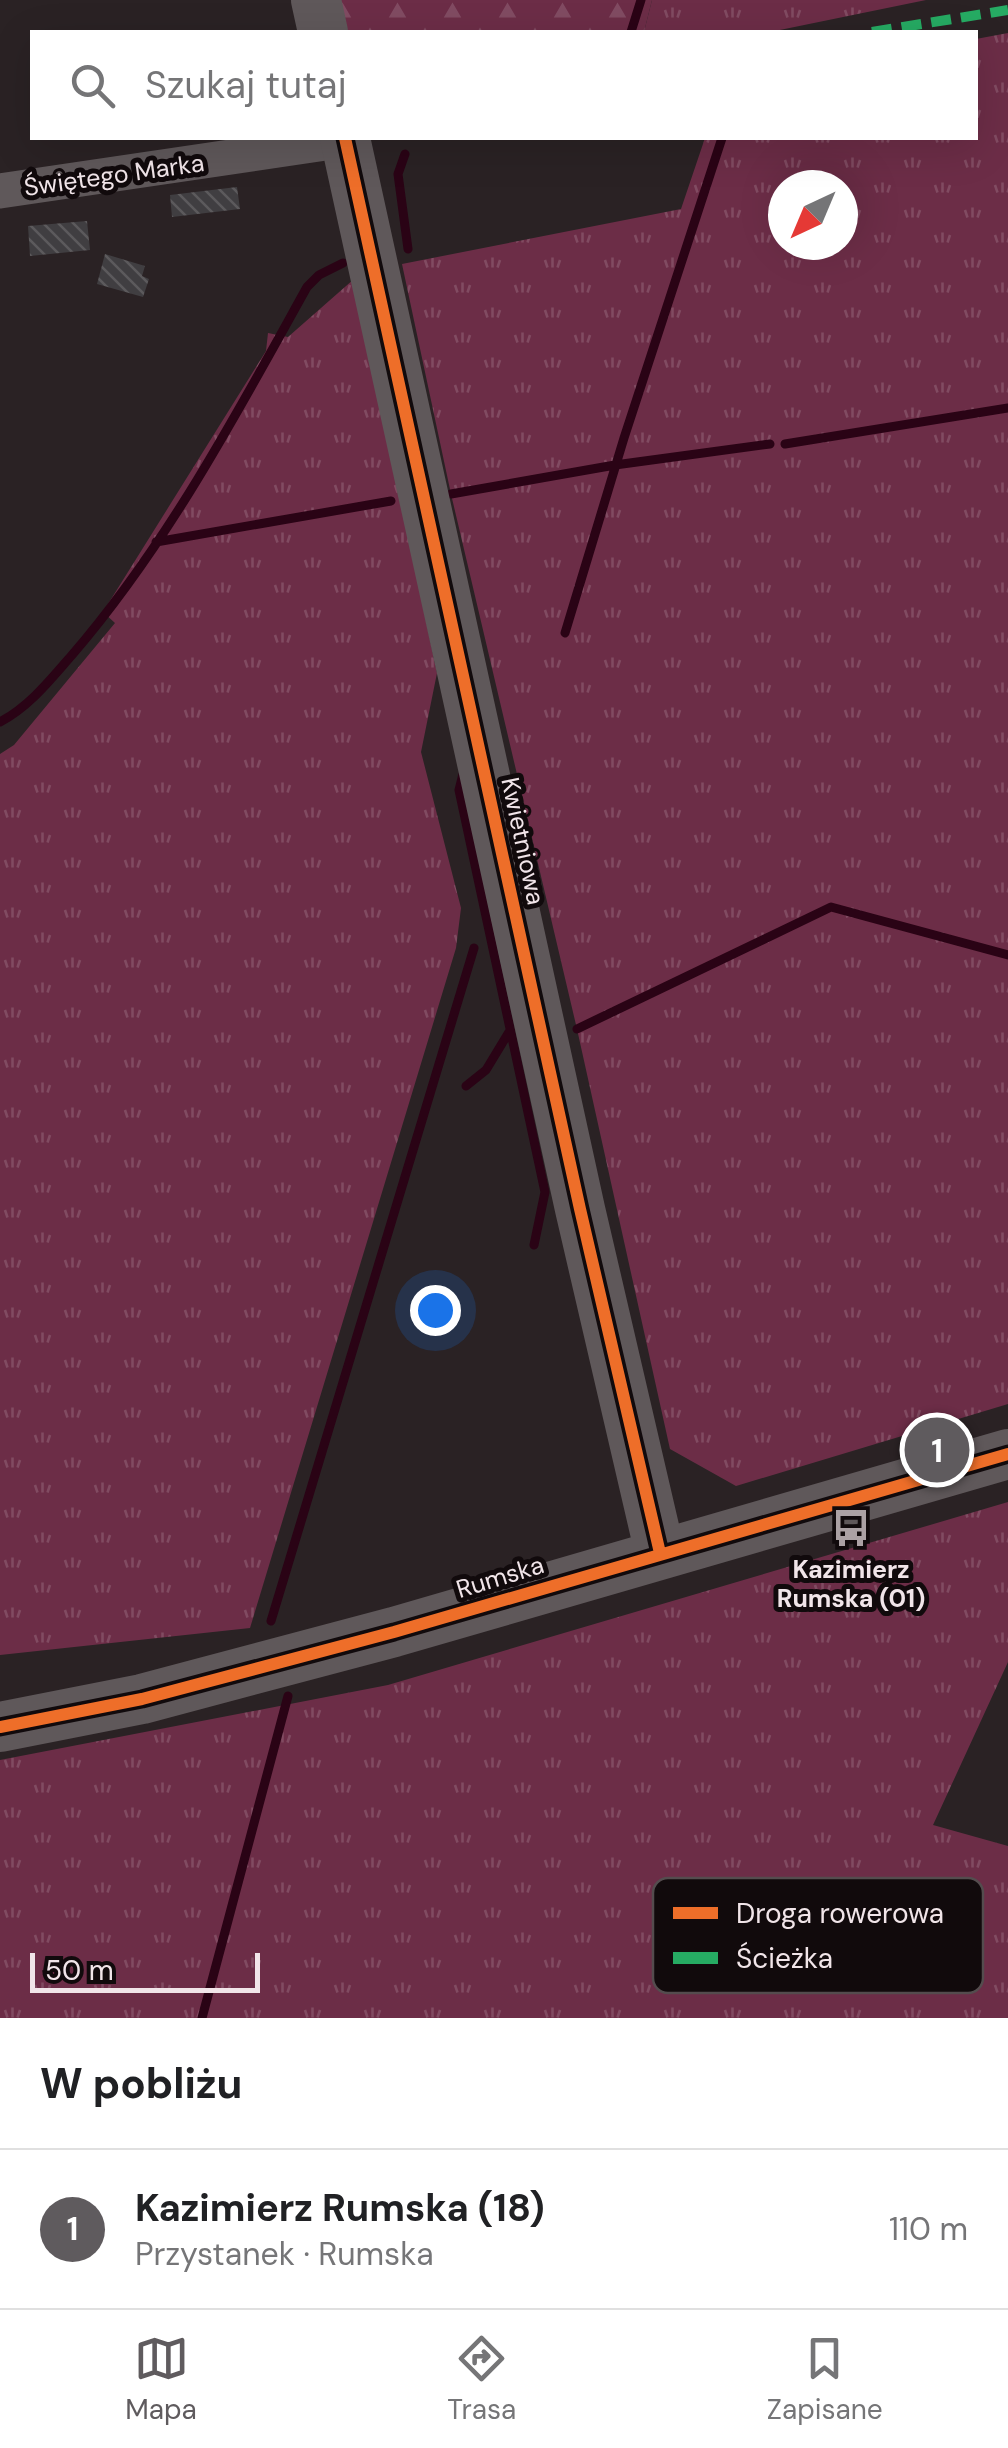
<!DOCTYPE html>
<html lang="pl">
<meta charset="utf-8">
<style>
:root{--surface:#fff;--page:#f6f6f6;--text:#202124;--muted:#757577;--line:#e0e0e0;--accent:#5f5b5e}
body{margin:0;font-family:"DM Sans",sans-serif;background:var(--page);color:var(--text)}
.compass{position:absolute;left:768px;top:170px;width:90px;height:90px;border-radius:50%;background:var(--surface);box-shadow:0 10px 40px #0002;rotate:224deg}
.scale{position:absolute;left:30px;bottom:25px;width:230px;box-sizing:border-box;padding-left:10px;border:5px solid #f1e5e9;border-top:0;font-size:28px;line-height:35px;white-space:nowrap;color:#f1e5e9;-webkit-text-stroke:8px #110a0c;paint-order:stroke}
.you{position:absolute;left:435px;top:1310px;width:35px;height:35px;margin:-25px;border:8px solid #fff;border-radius:50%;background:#1a73e8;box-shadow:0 0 0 15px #1a73e833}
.badge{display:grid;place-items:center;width:65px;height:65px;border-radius:50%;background:var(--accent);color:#fff;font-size:32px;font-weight:700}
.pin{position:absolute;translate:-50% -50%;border:5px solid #fff;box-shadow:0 2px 10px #0006}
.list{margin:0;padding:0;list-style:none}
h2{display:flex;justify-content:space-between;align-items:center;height:130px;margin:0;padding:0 40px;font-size:42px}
h2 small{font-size:32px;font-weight:400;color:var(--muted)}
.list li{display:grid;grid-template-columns:65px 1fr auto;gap:30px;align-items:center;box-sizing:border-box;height:160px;padding:0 40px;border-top:2px solid var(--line)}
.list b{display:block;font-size:38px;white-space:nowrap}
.list p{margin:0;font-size:32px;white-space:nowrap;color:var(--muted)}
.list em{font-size:32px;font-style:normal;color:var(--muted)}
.icon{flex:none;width:55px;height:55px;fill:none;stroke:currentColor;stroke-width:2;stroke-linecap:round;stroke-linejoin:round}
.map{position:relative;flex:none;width:1008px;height:2018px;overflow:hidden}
.search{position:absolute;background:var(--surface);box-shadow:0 10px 40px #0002;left:30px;right:30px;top:30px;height:110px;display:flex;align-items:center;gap:25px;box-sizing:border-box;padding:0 35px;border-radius:0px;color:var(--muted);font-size:38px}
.sheet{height:290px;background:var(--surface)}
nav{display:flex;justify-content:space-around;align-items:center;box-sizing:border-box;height:140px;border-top:2px solid var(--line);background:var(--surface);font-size:28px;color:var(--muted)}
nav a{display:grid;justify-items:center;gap:5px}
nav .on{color:var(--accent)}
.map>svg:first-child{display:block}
</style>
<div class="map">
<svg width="1008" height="2018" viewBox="0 0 1008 2018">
<defs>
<pattern id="grass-tufts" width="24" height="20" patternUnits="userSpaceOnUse" patternTransform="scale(2.5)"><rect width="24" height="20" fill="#6c2d47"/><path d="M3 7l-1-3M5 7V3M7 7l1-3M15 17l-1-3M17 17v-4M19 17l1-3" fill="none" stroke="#814b62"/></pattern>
<pattern id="forest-firs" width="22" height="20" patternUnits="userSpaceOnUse" patternTransform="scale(2.5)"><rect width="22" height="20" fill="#6c2d47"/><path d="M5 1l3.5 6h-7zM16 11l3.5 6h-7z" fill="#814b62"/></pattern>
<pattern id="building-back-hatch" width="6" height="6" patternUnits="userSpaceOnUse" patternTransform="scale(2.5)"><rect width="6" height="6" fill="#403e41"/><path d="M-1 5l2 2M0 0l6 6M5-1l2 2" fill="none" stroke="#5c5a5c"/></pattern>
</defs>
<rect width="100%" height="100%" fill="#2a2224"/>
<path fill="url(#grass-tufts)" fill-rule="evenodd" d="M652,0H926L770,32H644Z
M1008,33V1404L736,1486L670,1449L577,1029L451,494L402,264L681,209L705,138H976V39ZM843,185V245H783V185Z
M354,279L437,673L421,752L461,908L456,948L250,1628L0,1655V754L14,745L115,623L103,612L266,351L268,333L288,337Z
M1008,1502V1662L933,1825L1008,1846V2018H0V1760L388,1685Z"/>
<path fill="url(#forest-firs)" d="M297,0H652L644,32H301Z"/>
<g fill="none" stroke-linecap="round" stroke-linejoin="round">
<path stroke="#2a0315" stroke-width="9" d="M631,32L641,0
M405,154L398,174L408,249
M785,444L1008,408
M451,494L615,465L770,444
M156,542L391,501
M565,633L624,438L722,138
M0,722C30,706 50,680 72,655C167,545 237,413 307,287L319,275L343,263
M463,774L459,790L545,1192L534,1245
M577,1029L831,907L1008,955
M466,1086L486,1070L509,1032
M271,1621L474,948
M202,2018L288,1696"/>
</g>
<path fill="url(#building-back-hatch)" d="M237,187L240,209L172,217L170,195Z
M87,221L90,250L30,256L28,226Z
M105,254L145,266L142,276L149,279L143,297L97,284Z"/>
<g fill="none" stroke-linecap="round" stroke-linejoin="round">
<path stroke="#5f585a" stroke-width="35" d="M0,191L346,140"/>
<path stroke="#5f585a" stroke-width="50" d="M316,0L323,32
M345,138L580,1209L660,1553
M0,1727L142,1699L394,1632L1008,1454"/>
<path stroke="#26ab63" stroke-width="10" stroke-dasharray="20 10" stroke-linecap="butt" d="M872,32L1008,10"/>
<g stroke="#110a0c" stroke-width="19">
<path id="cycleway" d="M345,138L580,1209L660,1553
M0,1727L142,1699L394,1632L1008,1454"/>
</g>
<use href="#cycleway" stroke="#ee6e29" stroke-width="12"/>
</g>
<defs>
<g id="bus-bare" transform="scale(3)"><path d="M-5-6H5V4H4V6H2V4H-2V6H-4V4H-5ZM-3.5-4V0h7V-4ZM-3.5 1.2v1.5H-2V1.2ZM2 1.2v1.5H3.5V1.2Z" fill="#aba1a4" stroke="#110a0c" stroke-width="2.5" paint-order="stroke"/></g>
</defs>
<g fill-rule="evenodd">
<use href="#bus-bare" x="851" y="1528"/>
</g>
<g text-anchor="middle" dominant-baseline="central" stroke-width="10" stroke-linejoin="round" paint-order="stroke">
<g font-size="25" fill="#f1e5e9" stroke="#110a0c">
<text transform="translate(114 175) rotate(-8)">Świętego Marka</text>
<text transform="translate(523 841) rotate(78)">Kwietniowa</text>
<text transform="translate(500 1577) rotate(-17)">Rumska</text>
</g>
<g font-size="25" font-weight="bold" fill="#f1e5e9" stroke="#110a0c">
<text x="851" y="1569">Kazimierz<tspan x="851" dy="29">Rumska (01)</tspan></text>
</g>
</g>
<rect x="653" y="1878" width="330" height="115" rx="15" fill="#110a0c" stroke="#544c4e" stroke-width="2.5"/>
<rect x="673" y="1907" width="45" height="12" fill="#ee6e29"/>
<rect x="673" y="1952" width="45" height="12" fill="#26ab63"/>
<g font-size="28" fill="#f1e5e9">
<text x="736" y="1923">Droga rowerowa</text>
<text x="736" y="1968">Ścieżka</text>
</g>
</svg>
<svg class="compass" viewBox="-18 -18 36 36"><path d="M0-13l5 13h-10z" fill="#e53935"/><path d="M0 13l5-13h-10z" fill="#757577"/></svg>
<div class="scale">50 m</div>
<div class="you"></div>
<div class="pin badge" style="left:937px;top:1450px">1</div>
<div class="search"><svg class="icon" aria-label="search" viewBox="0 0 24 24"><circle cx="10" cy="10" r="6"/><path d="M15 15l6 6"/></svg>Szukaj tutaj</div>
</div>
<section class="sheet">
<h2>W pobliżu<small></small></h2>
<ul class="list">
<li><span class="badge">1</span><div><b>Kazimierz Rumska (18)</b><p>Przystanek · Rumska</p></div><em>110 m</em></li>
</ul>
</section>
<nav>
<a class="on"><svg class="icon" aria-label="map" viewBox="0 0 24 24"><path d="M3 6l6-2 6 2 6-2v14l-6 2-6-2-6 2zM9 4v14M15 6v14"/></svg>Mapa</a>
<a><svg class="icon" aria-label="directions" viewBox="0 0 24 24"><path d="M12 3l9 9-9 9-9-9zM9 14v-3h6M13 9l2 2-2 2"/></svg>Trasa</a>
<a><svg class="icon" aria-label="saved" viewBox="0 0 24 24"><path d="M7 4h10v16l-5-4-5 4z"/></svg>Zapisane</a>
</nav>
